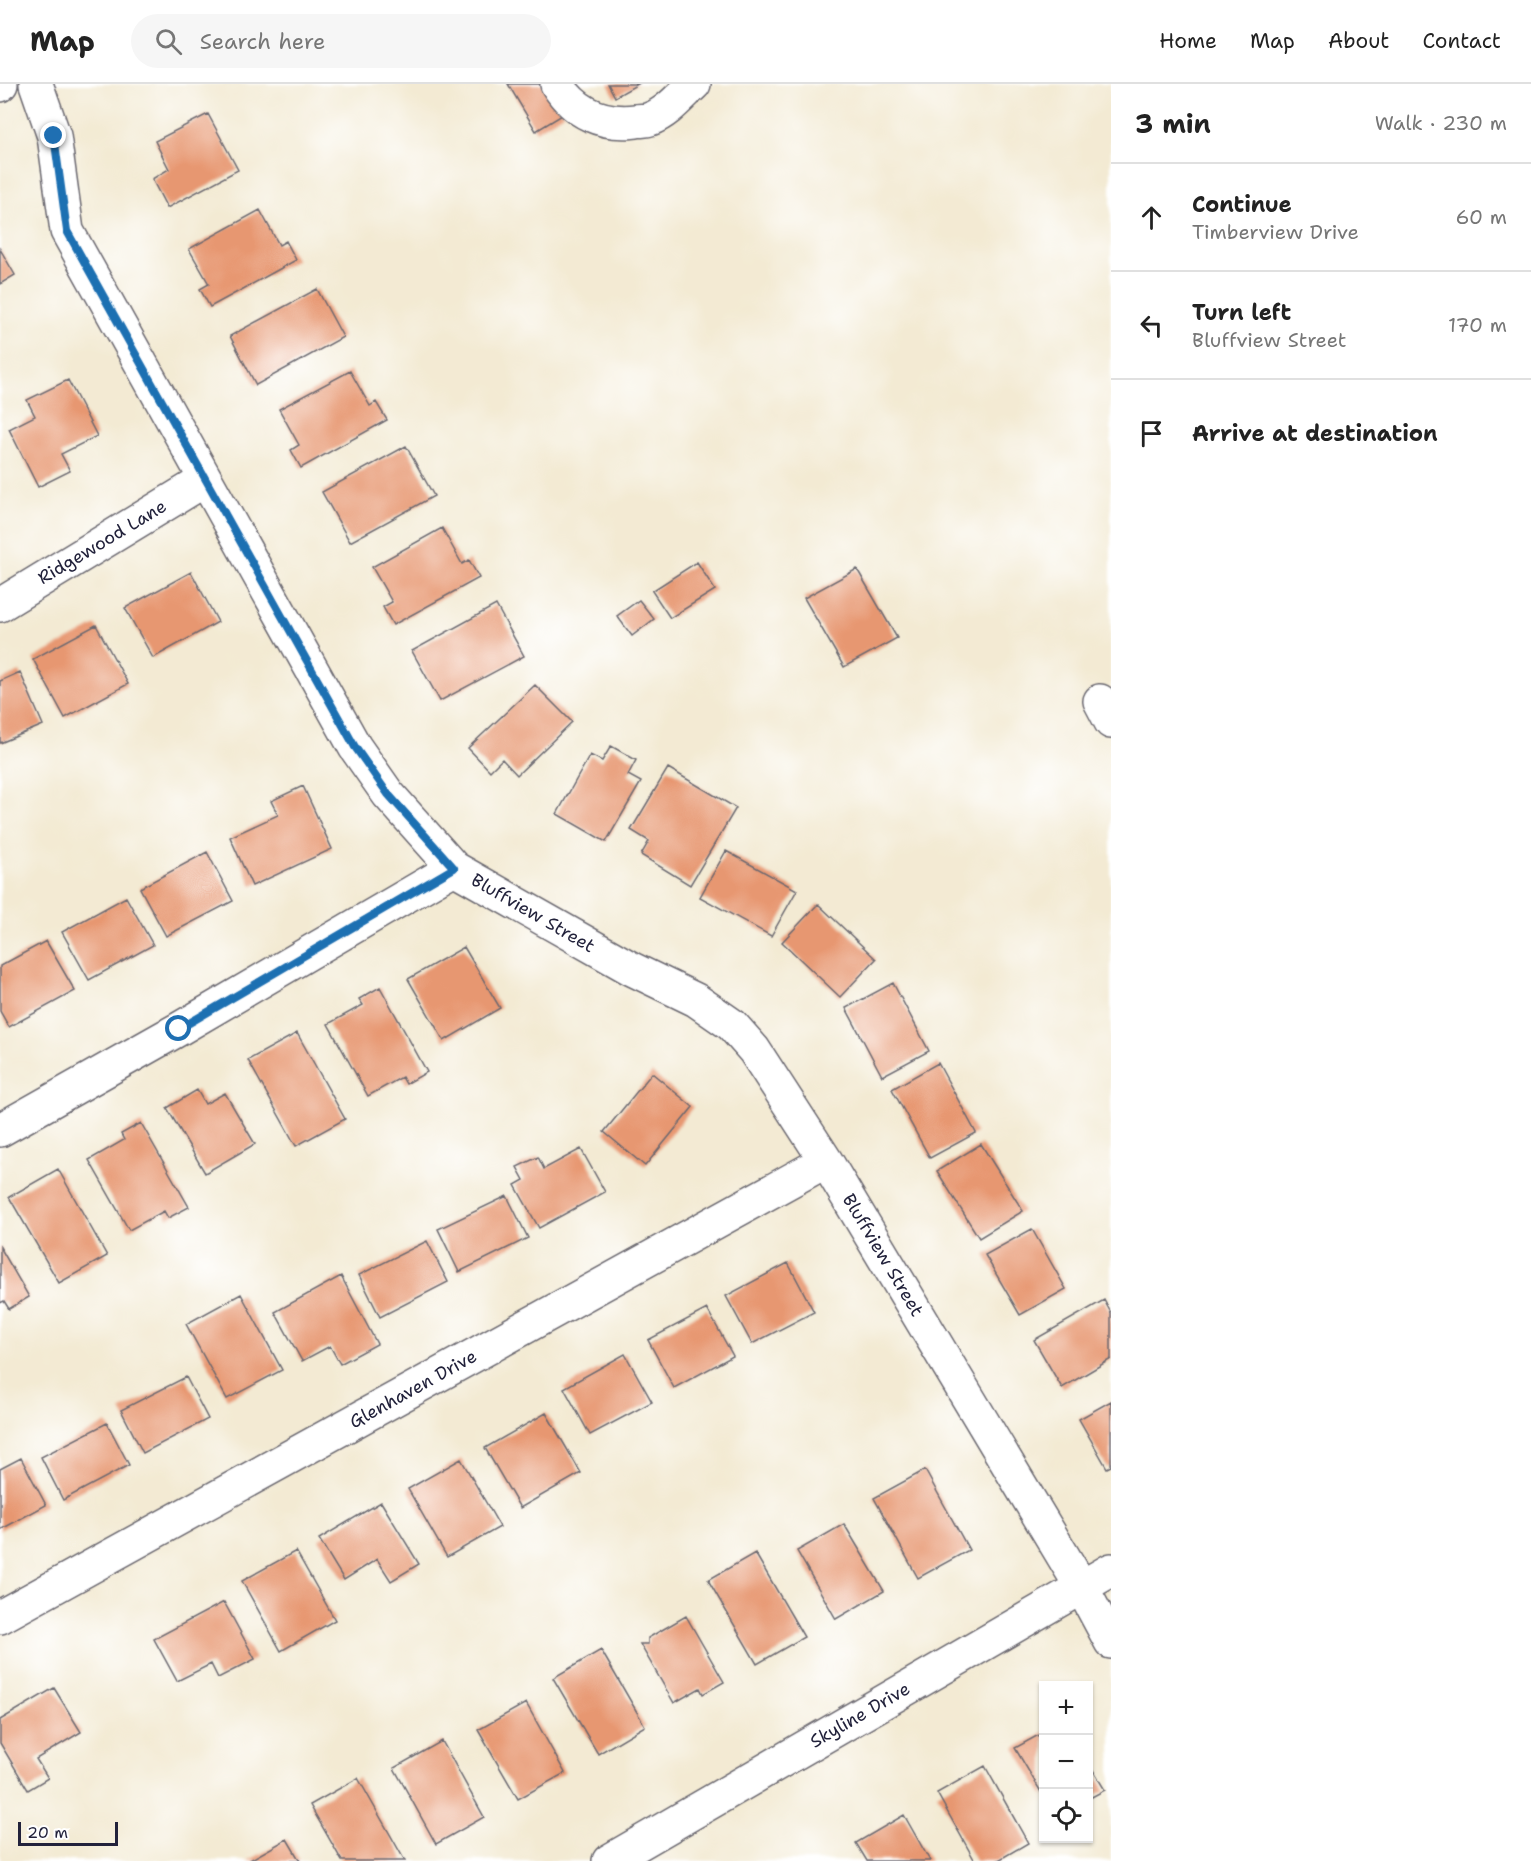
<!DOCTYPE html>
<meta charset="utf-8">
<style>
:root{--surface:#fff;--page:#f6f6f6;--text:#222;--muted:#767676;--line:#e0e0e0}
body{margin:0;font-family:"Shantell Sans",sans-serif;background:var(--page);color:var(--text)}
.controls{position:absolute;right:18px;bottom:18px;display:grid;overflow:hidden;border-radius:0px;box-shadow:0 2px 4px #0004}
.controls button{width:54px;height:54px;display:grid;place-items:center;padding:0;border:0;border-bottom:2px solid var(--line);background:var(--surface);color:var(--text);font:30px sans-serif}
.scale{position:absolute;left:18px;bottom:15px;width:100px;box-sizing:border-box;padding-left:6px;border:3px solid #22223b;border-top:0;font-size:16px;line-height:21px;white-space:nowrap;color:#22223b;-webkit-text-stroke:4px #fff;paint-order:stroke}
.stop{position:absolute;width:18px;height:18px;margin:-14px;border:4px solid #1f6fb2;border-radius:50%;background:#fff}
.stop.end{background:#1f6fb2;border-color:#fff;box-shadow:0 2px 6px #0008}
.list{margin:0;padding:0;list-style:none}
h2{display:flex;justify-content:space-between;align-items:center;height:78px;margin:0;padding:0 24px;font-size:26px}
h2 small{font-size:20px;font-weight:400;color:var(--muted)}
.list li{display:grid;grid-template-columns:39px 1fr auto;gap:18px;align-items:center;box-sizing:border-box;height:108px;padding:0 24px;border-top:2px solid var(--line)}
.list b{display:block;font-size:22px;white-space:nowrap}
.list p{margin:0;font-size:20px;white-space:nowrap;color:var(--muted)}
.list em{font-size:20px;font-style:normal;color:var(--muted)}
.icon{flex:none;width:33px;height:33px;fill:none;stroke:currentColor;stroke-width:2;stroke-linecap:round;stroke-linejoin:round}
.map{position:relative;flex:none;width:1111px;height:1777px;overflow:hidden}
header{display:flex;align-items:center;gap:36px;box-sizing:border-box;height:84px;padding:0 30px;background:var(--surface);border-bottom:2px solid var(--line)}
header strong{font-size:28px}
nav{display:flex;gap:33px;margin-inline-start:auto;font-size:21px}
.search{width:420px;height:54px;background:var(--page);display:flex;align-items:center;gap:15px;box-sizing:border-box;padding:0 21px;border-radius:33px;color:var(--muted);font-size:22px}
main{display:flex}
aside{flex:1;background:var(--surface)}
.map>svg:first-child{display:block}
</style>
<header>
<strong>Map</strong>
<div class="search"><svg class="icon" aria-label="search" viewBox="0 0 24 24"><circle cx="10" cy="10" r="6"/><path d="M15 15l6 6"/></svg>Search here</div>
<nav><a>Home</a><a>Map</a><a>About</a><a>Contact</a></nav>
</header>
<main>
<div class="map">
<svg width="1111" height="1777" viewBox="0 0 1111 1777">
<rect width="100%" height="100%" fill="#fff"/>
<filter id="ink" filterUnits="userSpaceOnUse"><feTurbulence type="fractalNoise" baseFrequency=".0167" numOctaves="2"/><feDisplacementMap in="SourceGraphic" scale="12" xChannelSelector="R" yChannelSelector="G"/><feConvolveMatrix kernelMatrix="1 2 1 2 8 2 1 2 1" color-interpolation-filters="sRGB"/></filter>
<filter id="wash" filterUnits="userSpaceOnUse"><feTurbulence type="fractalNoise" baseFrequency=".008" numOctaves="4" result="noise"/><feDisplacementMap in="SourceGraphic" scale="24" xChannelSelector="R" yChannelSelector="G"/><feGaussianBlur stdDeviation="1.35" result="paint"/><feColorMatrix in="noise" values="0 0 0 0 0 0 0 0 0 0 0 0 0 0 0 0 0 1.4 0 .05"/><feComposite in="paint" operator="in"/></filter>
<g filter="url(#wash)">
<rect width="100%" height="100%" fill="#f3ead3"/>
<g id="blocks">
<path fill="#e79771" d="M508,0H547L564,30L536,47Z
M608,0H638L615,13Z
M208,30L238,86L167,124L152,95L169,85L155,57Z
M260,126L279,161L286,157L296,176L210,223L200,205L209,200L189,165Z
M0,165L15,191L0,200Z
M317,205L343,253L256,301L230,252Z
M350,287L370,322L376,318L387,336L301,384L291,366L299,361L279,325Z
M68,296L97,352L61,370L70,387L38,403L9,345L35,332L27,316Z
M406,362L434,412L350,458L322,408Z
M442,444L462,480L469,476L479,494L393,541L383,523L392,518L372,483Z
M697,478L715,506L670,534L652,507Z
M857,485L897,554L844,583L804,514Z
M191,488L218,538L153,574L125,524Z
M639,516L654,535L632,552L617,532Z
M496,521L524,572L440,617L412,567Z
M96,541L128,600L65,634L33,575Z
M20,588L43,641L0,659V597Z
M535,601L572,638L517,691L502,675L490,687L468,664Z
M611,662L636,676L628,691L641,698L606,758L557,730L590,671L602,677Z
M668,684L736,724L690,801L641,771L649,757L631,746Z
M303,702L332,765L252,802L230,753L278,731L271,717Z
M726,767L797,806L771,852L700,813Z
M207,768L233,817L166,852L140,804Z
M126,813L153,861L89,896L62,848Z
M818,820L876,875L840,913L782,858Z
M46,857L75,907L9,943L0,927V882Z
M464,863L500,924L444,957L408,895Z
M893,899L929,967L882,992L846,924Z
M380,903L427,988L406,1000L402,993L368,1012L328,940L363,921L359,915Z
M297,949L345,1035L296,1062L248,976Z
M938,979L976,1049L930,1074L892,1005Z
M652,989L693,1023L645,1082L604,1048Z
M197,1006L205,1020L225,1009L255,1060L205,1089L167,1024Z
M141,1039L189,1123L168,1134L164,1127L129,1146L89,1076L124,1056L121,1050Z
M981,1060L1023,1127L979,1154L937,1087Z
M581,1065L605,1108L539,1144L515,1101L524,1096L517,1083L538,1073L544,1085Z
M58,1085L107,1172L59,1199L9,1113Z
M507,1112L528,1154L459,1188L438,1145Z
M1032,1145L1066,1205L1020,1231L985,1171Z
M427,1157L448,1198L380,1233L359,1191Z
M0,1163L29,1213L9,1225L4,1217L0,1219Z
M788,1179L814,1228L752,1260L726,1212Z
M341,1192L377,1260L340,1280L330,1262L302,1277L275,1228Z
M241,1210L282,1286L227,1315L186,1240Z
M1104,1216L1111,1229V1275L1062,1304L1034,1256Z
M707,1225L733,1272L674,1304L648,1256Z
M625,1270L652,1318L590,1351L564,1304Z
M186,1293L208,1335L143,1369L121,1326Z
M1111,1317V1382L1107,1384L1079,1335Z
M546,1329L581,1389L520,1424L485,1364Z
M107,1339L129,1381L63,1416L41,1373Z
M21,1374L46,1421L0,1446V1385Z
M461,1375L500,1443L447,1473L408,1405Z
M925,1386L969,1466L918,1494L874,1414Z
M381,1418L419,1480L391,1497L377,1475L344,1496L319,1455Z
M844,1440L884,1507L836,1535L797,1467Z
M296,1467L335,1536L281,1567L242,1497Z
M755,1469L804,1553L757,1580L708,1496Z
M224,1518L255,1575L218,1594L211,1580L177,1597L154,1555Z
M686,1532L724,1598L703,1610L700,1604L674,1619L640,1560H648V1554Z
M601,1566L645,1642L598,1670L553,1594Z
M54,1604L81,1648L36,1675L48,1694L28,1706L0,1659V1636Z
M526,1619L565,1689L518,1715L478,1646Z
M1044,1648V1713L1015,1664Z
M442,1657L484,1733L436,1760L394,1684Z
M1088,1678L1105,1706L1088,1715Z
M985,1682L1028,1759L997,1777H975L937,1709Z
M358,1694L405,1777H342L310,1721Z
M904,1731L930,1777H867L856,1759Z
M287,1755L300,1777H248Z"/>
</g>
</g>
<g filter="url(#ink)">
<use href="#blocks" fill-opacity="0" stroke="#6b6870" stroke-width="1.5"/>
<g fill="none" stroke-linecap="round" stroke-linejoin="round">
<g stroke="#6b6870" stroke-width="36">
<path id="minor" d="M36,0L54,52L67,147L355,663L388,710L454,784L632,885L696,916L732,941L754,966L826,1077L1081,1502L1111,1558
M557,0C575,29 602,41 636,37C640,36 646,37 650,35C667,29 681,12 694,0
M0,1L1,0
M0,521L205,396
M1100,617L1111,638
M0,1046L179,945L454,784
M0,1533L826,1077
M609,1777L1111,1486"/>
</g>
<use href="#minor" stroke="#fff" stroke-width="33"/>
</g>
</g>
<g fill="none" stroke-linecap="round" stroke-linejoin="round" filter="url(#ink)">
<path stroke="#1f6fb2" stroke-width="8" d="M54,52L67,147L355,663L388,710L454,784L179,945"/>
</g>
<g text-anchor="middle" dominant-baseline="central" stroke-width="4.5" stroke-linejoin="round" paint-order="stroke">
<g font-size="18" fill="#22223b" stroke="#fff">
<text transform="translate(102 458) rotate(-31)">Ridgewood Lane</text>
<text transform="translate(533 829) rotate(30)">Bluffview Street</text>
<text transform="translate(883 1171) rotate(59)">Bluffview Street</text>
<text transform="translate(413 1305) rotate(-29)">Glenhaven Drive</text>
<text transform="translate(860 1631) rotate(-30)">Skyline Drive</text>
</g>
</g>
</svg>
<div class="controls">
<button>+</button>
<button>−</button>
<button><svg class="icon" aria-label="locate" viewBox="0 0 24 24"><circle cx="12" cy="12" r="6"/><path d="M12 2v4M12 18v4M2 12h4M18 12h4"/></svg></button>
</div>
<div class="scale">20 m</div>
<div class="stop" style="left:179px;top:945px"></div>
<div class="stop end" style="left:54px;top:52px"></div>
</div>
<aside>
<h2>3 min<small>Walk · 230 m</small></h2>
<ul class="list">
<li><svg class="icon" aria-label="ahead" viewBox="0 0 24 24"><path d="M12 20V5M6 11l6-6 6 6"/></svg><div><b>Continue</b><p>Timberview Drive</p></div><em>60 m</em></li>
<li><svg class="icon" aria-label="left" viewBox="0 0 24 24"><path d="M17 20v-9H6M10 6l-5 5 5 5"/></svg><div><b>Turn left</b><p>Bluffview Street</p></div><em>170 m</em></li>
<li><svg class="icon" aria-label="arrive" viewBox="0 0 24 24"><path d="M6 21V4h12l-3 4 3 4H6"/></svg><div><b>Arrive at destination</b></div></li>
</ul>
</aside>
</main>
